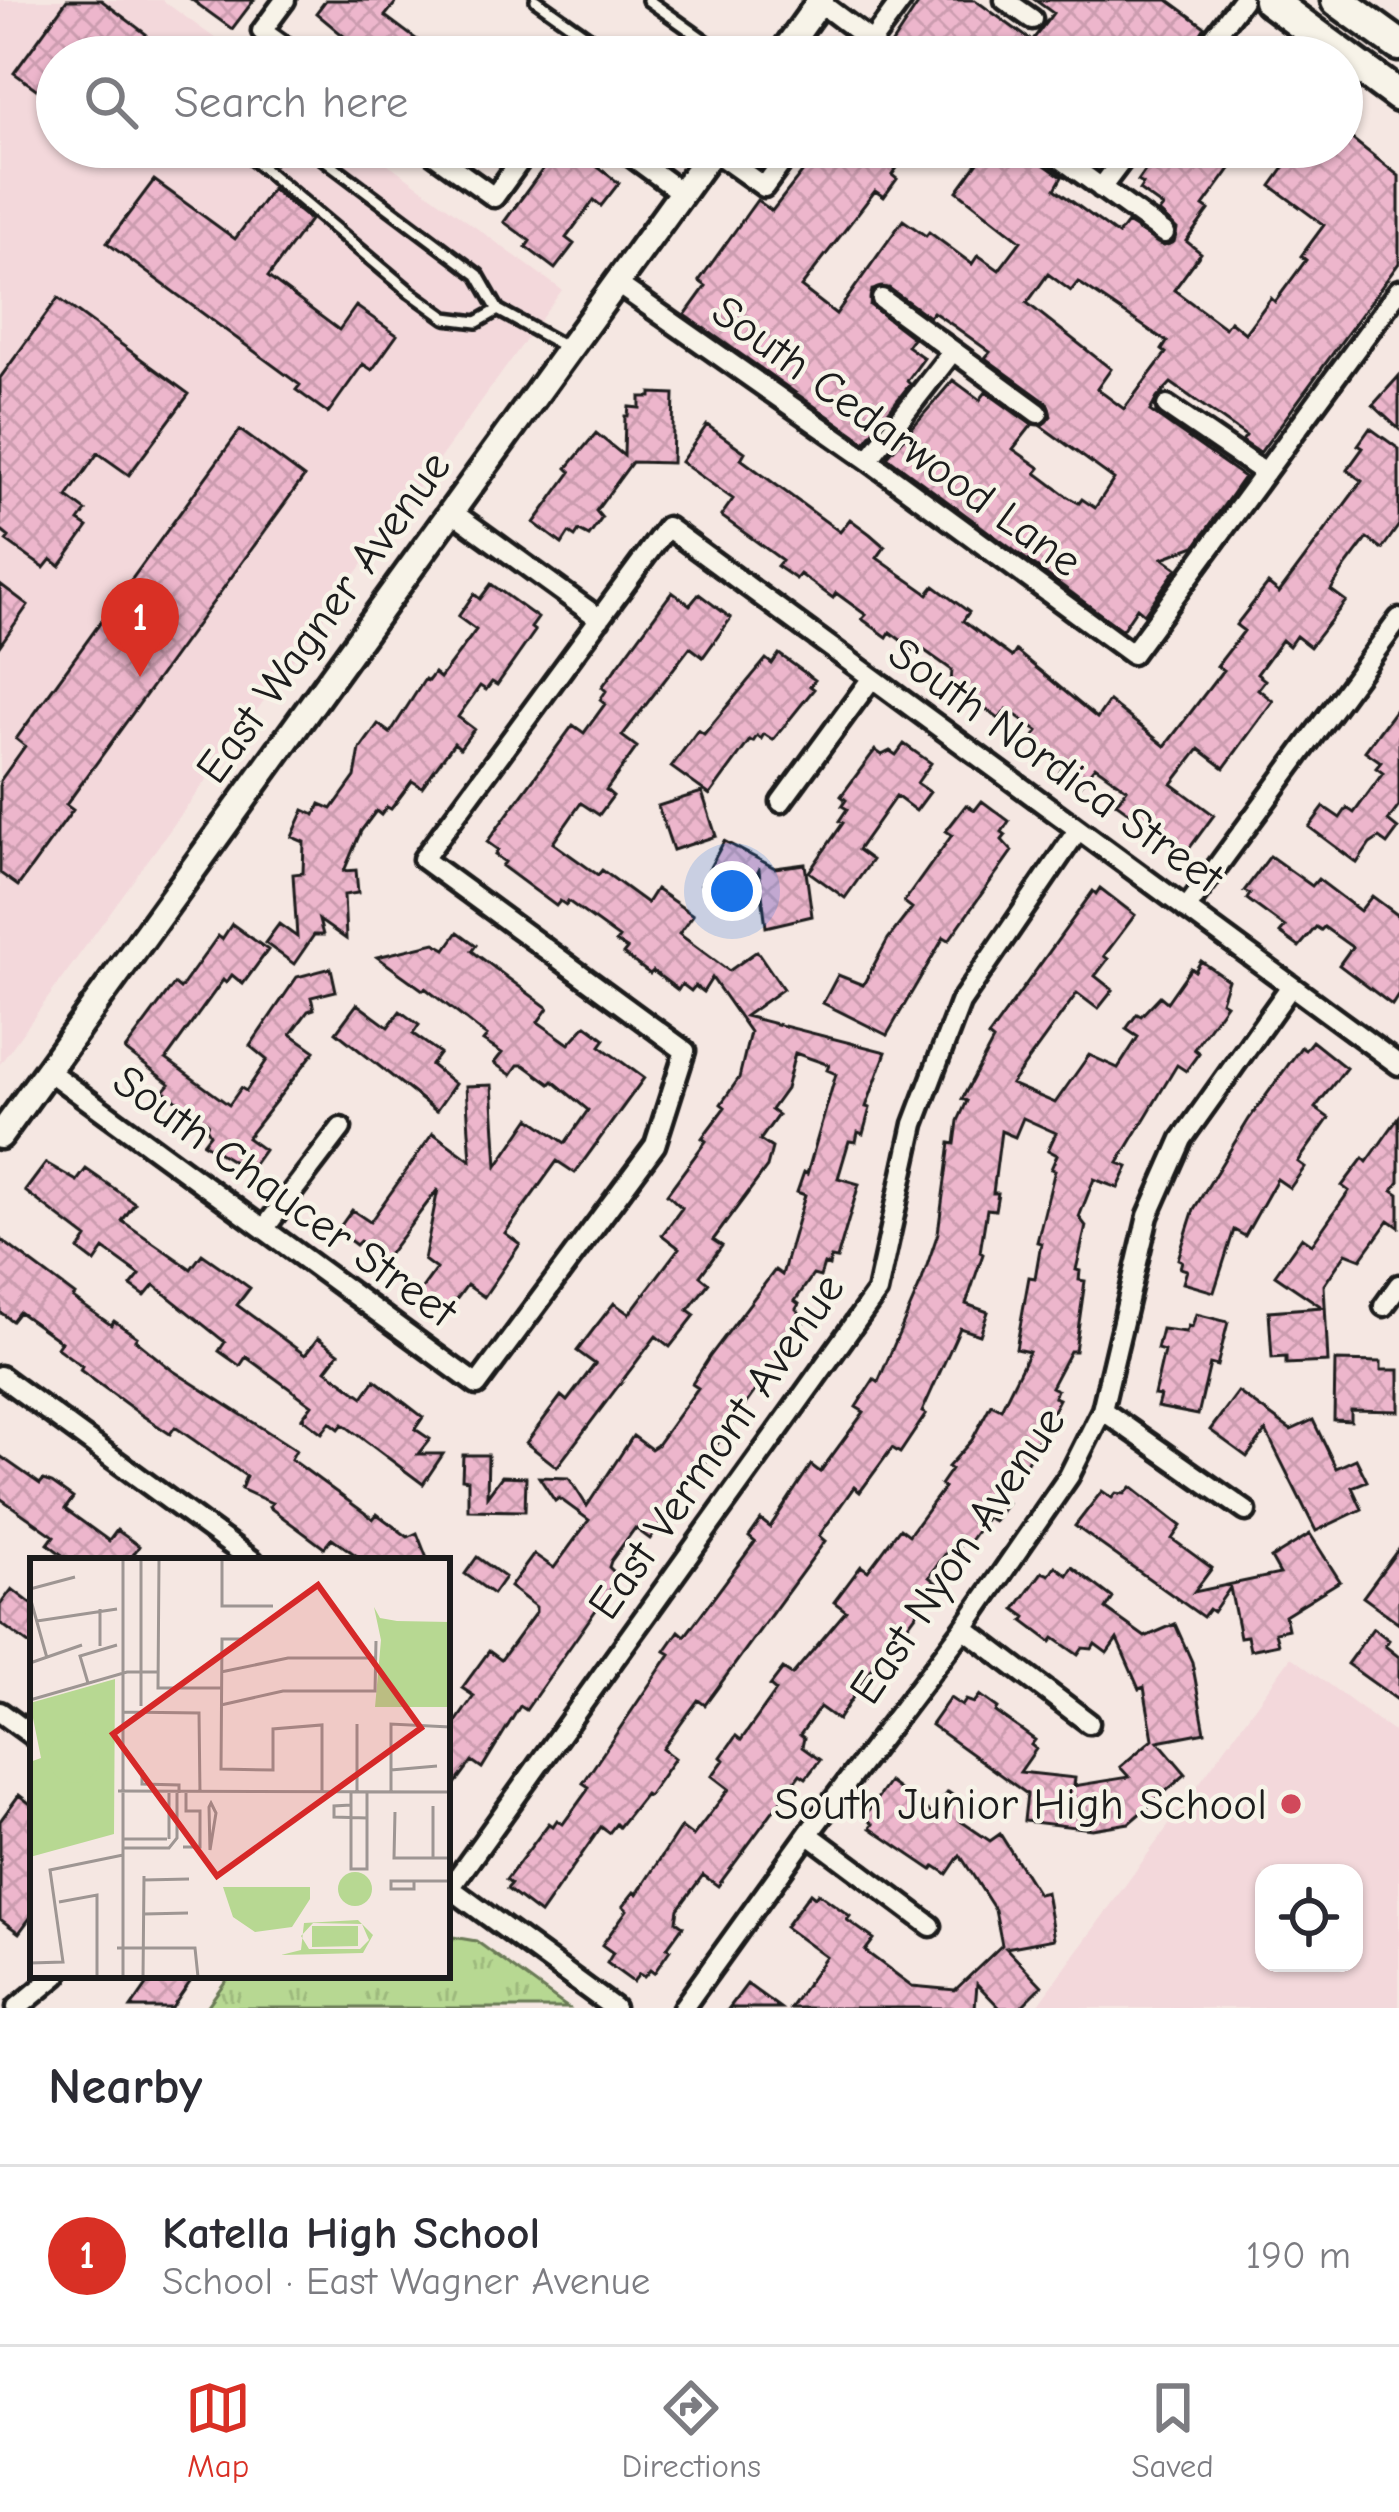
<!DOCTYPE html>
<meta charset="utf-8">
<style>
:root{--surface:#fff;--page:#f2f2f3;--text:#2b2b33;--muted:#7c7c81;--line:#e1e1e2;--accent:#d93025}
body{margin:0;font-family:"Comic Neue",sans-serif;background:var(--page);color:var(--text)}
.controls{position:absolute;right:36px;bottom:36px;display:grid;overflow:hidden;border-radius:24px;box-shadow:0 3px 9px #0004}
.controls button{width:108px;height:108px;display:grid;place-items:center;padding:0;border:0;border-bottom:3px solid var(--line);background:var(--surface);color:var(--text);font:60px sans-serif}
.you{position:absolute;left:732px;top:891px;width:42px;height:42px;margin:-30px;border:9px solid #fff;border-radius:50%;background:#1a73e8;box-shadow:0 0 0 18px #1a73e833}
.badge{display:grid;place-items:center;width:78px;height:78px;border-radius:50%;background:var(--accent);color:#fff;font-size:39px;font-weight:700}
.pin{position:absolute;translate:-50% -99px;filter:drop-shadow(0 3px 6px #0008)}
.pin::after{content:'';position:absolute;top:63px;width:42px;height:36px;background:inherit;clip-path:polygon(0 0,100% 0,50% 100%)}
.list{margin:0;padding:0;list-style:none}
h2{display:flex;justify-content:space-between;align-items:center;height:156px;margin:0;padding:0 48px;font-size:51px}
h2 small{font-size:39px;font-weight:400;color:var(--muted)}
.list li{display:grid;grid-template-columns:78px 1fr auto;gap:36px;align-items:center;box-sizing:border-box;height:180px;padding:0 48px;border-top:3px solid var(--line)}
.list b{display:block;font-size:45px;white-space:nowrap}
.list p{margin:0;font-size:39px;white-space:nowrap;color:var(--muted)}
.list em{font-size:39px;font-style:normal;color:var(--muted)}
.icon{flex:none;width:66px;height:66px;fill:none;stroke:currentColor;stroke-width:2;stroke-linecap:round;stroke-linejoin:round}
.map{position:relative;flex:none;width:1399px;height:2008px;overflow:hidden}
.search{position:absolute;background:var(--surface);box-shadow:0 3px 9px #0004;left:36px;right:36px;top:36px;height:132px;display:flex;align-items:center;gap:30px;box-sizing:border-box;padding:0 42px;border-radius:66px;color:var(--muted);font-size:45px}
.sheet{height:336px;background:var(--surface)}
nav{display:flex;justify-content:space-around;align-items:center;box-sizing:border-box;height:168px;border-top:3px solid var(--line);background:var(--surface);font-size:33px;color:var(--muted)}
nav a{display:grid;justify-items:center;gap:6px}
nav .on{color:var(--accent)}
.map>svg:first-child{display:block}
</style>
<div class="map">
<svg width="1399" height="2008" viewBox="0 0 1399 2008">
<defs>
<pattern id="grass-tufts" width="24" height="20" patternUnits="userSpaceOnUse" patternTransform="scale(3)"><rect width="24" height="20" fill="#b7d892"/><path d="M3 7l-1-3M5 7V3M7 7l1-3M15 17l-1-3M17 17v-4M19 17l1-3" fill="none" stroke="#9db97d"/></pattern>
<pattern id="building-cross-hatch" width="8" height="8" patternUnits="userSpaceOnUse" patternTransform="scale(3)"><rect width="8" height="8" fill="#edb6cc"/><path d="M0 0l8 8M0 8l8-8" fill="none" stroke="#cb9caf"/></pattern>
</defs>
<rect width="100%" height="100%" fill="#f5e7e2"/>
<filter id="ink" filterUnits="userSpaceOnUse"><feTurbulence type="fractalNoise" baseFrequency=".00833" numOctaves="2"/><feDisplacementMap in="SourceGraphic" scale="24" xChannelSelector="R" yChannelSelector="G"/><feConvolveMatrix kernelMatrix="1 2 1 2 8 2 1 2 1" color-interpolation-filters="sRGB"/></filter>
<g filter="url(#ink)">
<path fill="#f3d8db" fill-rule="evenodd" d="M0,0H162L241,57H57V147H365L562,290L0,1064Z
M1291,1657L1399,1736V2008H1036ZM1264,1873H1354V1963H1264Z"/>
<path fill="url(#grass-tufts)" stroke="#6a7a57" stroke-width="3" d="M447,1936L476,1941L568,2008H206L230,1975H447Z"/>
<path fill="url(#building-cross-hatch)" stroke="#1c1c1c" stroke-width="3" fill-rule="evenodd" d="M67,0H101L146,34L138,45L154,57H57V104L14,73Z
M192,0H254L232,29Z
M326,0H398L385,16L440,57H369L316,13Z
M921,0H975L1032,41L1053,13L1035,0H1168L1205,27L1186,57H883Z
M508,36L537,57H493Z
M1342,131L1399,176V263L1260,453L1242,441L1246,436L1171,383L1157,398L1150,411L1244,477L1195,546L1163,558L1177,568L1144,614L1137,608L1122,630L887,457L953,380L980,400L986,392L1032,425L1013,449L1040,468L1036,473L1068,497L1079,503L1082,499L1095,508L1114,479L1041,426L1051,416L1047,403L985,358L990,352L954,326L933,312L929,317L889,288L872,290L870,305L913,338L907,346L924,358L907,381L910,384L865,442L685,315L706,286L699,281L757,200L772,211L822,147H912L892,175L897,179L884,197L875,191L801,287L836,314L903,220L926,236L929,232L972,264L978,255L999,270L1021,241L957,191L989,147H1019L1062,177L1055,189L1118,235L1127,223L1164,246L1174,242L1177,229L1159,212L1163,207L1139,190L1143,184L1138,181L1147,168L1144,166L1157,147H1246L1203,206L1209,210L1186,241L1201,253L1174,290L1225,328L1230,321L1245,333L1271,298L1275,302L1306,260L1301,256L1324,225L1271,186L1299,147H1342ZM1048,274L1071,291L1078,282L1167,342L1162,350L1166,353L1124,409L1097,389L1111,369L1027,303Z
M559,147L583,165L587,159L619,183L601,206L594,200L566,238L574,244L555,269L526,247L530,241L504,222Z
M154,180L235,239L272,189L310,220L268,277L339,330L356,306L397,335L372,370L363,364L328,413L296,390L300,385L107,243Z
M58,298L189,394L129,475L98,453L67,497L86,511L79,521L88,527L60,566L51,559L44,568L6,541L9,537L0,530V378Z
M1399,376V429L1373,405Z
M651,393L674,394L672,463L632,462L596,511L602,518L589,536L579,531L575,537L569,533L562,544L534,523L571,472L567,468L596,433L624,456L625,416H628L629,407L640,408V397H651Z
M707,425L745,452L741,459L840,532L850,519L870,534L885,547L877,558L928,594L934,586L969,612L963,621L1012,657L1016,651L1097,718L1109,701L1165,746L1223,670L1217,666L1244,631L1236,625L1268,584L1279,593L1362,481L1347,470L1363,448L1358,445L1370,428L1399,449V525L1382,549L1367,538L1346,566L1331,590L1346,601L1310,647L1296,636L1289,646L1282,640L1257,674L1265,680L1258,689L1273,701L1224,768L1199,749L1172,784L1214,815L1186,853L1116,803L1127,789L1095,766L1079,786L1060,772L1064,766L1037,746L1040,743L1033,738L1038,731L1007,709L999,719L951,683L952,670L918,646L915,651L890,632L887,637L862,619L866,615L836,593L833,598L800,574L796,579L777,566L782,560L721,516L733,499L681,462Z
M240,430L304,477L66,805L73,810L18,886L0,873V781L25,746L16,739Z
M0,584L28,605L0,645Z
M491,584L538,618L531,628L535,631L497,685L492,682L486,690L480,686L458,717L474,729L460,748L454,743L422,787L412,781L391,809L387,807L381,815L376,811L361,831L344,871L356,870L358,893L344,895L346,939L319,920L323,935H314L294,964L265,943L279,924L297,937L293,874L303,873L304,842L292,837L304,810L315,815L320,804L332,809L355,777L360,749L378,724L390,733L425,679L428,681L434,673L440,678L476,630L458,617L474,594L480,599Z
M672,592L690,605L699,594L731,618L703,657L690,647L622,736L637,747L606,790L613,796L599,815L581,803L553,843L598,875L602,870L647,903L656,889L693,915L679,934L729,971L757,951L783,989L745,1016L886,1052L866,1107L870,1108L863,1134L858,1132L856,1142L849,1141L838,1178L859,1184L837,1259L831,1258L829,1266L824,1264L820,1277L813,1275L795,1301L799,1304L796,1309L806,1319L650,1539L635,1528L611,1561L609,1567L619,1577L526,1710L520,1706L482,1768L472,1761L447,1795V1735L474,1696L462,1688L489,1651L501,1660L536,1612V1607L510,1587L534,1554L554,1568L589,1520L559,1498L555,1501L539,1477L569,1478L587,1506L633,1436L651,1449L657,1445L698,1388L692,1384L710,1356L775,1270L782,1275L805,1195L797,1192L804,1172L807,1174L836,1074L827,1070L829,1065L795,1053L786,1089L771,1110L778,1115L760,1140L772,1148L767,1167L713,1240L722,1246L700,1276L709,1283L688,1310L695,1315L670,1347L656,1336L557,1467L526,1443L561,1396L567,1401L595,1364L577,1351L593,1330L614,1303L629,1314L679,1248L662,1235L682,1208L667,1194L706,1141L702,1138L725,1107L721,1104L739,1078L750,1032L712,978L703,992L695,986L691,991L682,984L678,990L653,971L650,974L623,954L627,949L616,942L619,938L568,901L566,905L560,901L556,906L502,866L505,862L495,855L498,850L487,842L573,725L584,733L605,704L600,700L606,691L602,687Z
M779,654L815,680L810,686L814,689L773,740L764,734L761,739L757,736L753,742L750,740L710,795L671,767L698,730L704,734L766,659L772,664Z
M1399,705V806L1388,821L1398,829L1387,844L1379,838L1370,844L1357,863L1309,827L1324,807L1340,818L1347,808L1354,813L1383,773L1376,768L1381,762L1365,751Z
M904,744L931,763L917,783L930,792L916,811L896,796L858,850L872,860L845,898L809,872L843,823L839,821L847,809L842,806L846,800L841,796L875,750L882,755L890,751L896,755Z
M702,792L716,836L673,850L658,806Z
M982,801L1009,821L1002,832L1006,835L1002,840L1012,851L949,940L944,937L887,1035L823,1003L838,975L863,985L888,939L912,908L904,902L952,835L946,831L966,805L975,810Z
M724,841L775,868L805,864L812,916L766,927L759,870L741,905L701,884Z
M1270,856L1312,886L1318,879L1360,911L1372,896L1399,916V994L1392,1005L1339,965L1352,947L1324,927L1321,930L1316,927L1299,947L1280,933L1285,927L1247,899L1250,894L1244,891Z
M1100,888L1135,915L1104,956L1108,959L1095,976L1113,990L1098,1009L1077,993L1011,1084L1055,1103L1089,1055L1118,1068L1138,1037L1126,1029L1137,1014L1141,1016L1160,996L1167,1002L1191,968L1195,971L1201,961L1228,980L1221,1001L1226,1004L1194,1049L1199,1053L1186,1071L1177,1065L1118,1163L1128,1167L1118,1188L1094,1179L1079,1217L1086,1226L1076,1270L1080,1271L1079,1280L1085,1281L1075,1351H1070L1051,1387L1057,1390L1054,1397L1059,1399L1026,1464L1022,1462L1019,1467L1007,1461L988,1487L1007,1503L994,1521L987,1517L967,1545L963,1542L957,1550L951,1546L929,1577L938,1584L900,1636L895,1633L838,1720L820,1707L800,1735L804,1738L802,1747L820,1760L806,1778L800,1774L718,1886L703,1875L678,1909L676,1921L683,1926L667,1948L670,1950L654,1973L650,1970L644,1977L639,1974L633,1982L607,1963L613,1953L602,1945L627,1910L623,1906L634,1892L637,1894L681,1827L693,1836L729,1789L712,1776L724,1760L721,1757L736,1736L741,1740L776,1691L770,1686L783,1669L792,1675L846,1611L834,1602L861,1566L868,1571L900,1528L909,1535L944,1488L940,1485L951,1469L948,1467L972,1440L991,1404L1001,1409L1029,1352L1016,1349L1029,1277L1035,1278L1041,1243L1037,1242L1055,1170L1051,1169L1057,1155L1048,1150L1056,1133L1023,1118L1015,1137L1001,1131L993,1193H998L995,1210L987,1209L980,1252L983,1254L966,1304L988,1312L980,1335L960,1328L922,1412L926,1414L900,1453L892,1448L860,1492L854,1487L819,1536L825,1541L705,1705L698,1700L663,1749L675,1758L648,1796L645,1794L619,1827L616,1824L609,1833L601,1827L540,1914L507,1889L511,1884L506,1880L549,1823L553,1826L557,1820L563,1824L587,1791L589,1787L583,1783L670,1654L665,1651L679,1631L685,1636L755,1542L749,1537L761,1520L770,1527L811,1465L820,1472L864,1412L856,1407L874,1379L878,1382L922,1280L938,1233L950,1143L955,1144L958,1121L967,1101L962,1099L993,1041L988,1037L1093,891L1096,894Z
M232,924L268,950L243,984L232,975L226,983L223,980L166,1059L229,1105L241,1088L246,1091L267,1060L250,1046L297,977L331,968L336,991L311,997L314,1009L308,1011L291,1034L315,1051L247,1138L264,1150L249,1171L203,1143L210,1134L206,1127L208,1123L164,1091L170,1084L125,1050L174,984L180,989L218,936L222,939Z
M458,932L476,945L472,951L548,1008L538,1022L569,1044L586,1025L605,1039L600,1046L644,1078L575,1173L557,1161L505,1233L520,1244L484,1297L467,1285L445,1315L417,1295L436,1269L424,1260L438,1189L385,1259L360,1241L356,1245L337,1231L352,1210L370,1222L433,1133L471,1161L466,1086L492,1085L497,1166L530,1118L565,1143L588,1110L553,1081L550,1084L524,1065H518L511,1075L494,1063L502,1053L483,1041L487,1036L425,988L423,990L377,957L435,943L446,949Z
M357,1004L388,1027L400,1011L419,1025L413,1034L440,1053L431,1065L455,1084L436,1111L336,1032Z
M1312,1041L1346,1068L1315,1108L1329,1118L1298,1162L1305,1167L1290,1188L1277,1179L1245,1236L1234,1230L1214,1292L1183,1283L1187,1270L1180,1268L1182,1261L1178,1259L1194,1209L1249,1119L1301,1047L1305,1050Z
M1399,1117V1182L1393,1190L1399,1194V1227L1389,1220L1361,1259L1346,1253L1324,1285L1328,1362L1286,1364V1357L1272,1358L1269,1311L1322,1307L1275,1275L1302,1237L1312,1244L1349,1191L1342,1186L1363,1158L1367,1162Z
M46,1163L77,1181L86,1169L135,1203L122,1221L191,1269L202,1254L229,1273L250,1288L237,1305L305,1355L318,1338L339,1353L326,1370L363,1397L375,1380L423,1417L415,1429L430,1439L418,1454H443L423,1484L343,1424L339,1429L330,1422L322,1433L302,1418L312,1405L246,1357L240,1366L219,1351L225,1342L154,1285L145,1296L131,1286L140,1275L104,1249L95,1262L79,1250L87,1238L25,1191Z
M0,1239L75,1295L73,1298L111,1325L114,1321L137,1337L135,1340L172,1370L296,1450L291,1459L373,1519L377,1514L408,1537L417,1533L428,1561H364L332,1538L324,1548L269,1507L272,1503L241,1489L246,1476L175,1427L170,1434L140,1414L80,1370L82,1366L57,1348L61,1342L19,1312L12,1321L0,1312Z
M1196,1314L1228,1322L1217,1366L1210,1364L1198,1415L1157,1407L1160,1396L1154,1395L1164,1351L1157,1349L1162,1329L1186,1332L1188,1326L1192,1327Z
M1335,1361L1381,1362V1370H1399V1411L1351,1410V1421L1334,1420Z
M1238,1392L1291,1430L1313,1420L1336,1468L1356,1459L1367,1481L1352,1487L1362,1509L1316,1531L1266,1431L1247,1457L1210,1430Z
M463,1455H488L487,1496L502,1476L526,1477L525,1511L468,1510V1480L462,1479Z
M0,1456L40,1484L43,1480L52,1483L73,1498L65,1509L109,1541L117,1530L139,1546L131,1558L135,1561H70L48,1544L54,1536L0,1498Z
M1131,1487L1181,1526L1172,1539L1212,1568L1194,1592L1280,1574L1271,1558L1310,1534L1340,1581L1285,1615L1288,1629L1275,1632L1278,1644L1250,1650L1247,1636L1240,1637L1230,1588L1213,1612L1209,1609L1203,1617L1075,1526L1102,1491L1112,1498L1116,1493L1125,1494Z
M1399,1548V1623L1363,1597Z
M477,1557L505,1577L493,1594L465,1574Z
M1055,1566L1067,1575L1072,1567L1113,1598L1106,1609L1145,1637L1175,1624L1192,1662L1205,1732L1158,1741L1186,1774L1129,1823L1092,1829L1024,1821L1027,1794L931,1725L950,1698L962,1706L966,1700L974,1703L980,1695L998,1708L996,1712L1035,1740L1031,1745L1036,1749L1020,1772L1075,1778L1074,1786L1129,1777L1120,1767L1153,1739L1144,1687L1139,1689L1117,1639L1107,1653L1095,1644L1092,1649L1083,1648L1078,1655L1054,1638L1051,1642L1023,1621L1026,1617L1015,1609L1042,1572L1049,1575Z
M12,1589L33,1605V1647L0,1623V1605Z
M1373,1628L1389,1640L1385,1646L1399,1657V1701L1347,1664Z
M889,1782L932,1814L948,1792L968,1806L959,1820L990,1841L1000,1834L1038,1894L1046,1892L1054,1939L1006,1948L1042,1986L1020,2008H1000L977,1984L975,2008H790L826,1957L785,1927L810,1893L815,1897L818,1893L850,1916L847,1920L874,1939L865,1951L912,1986L955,1990L1002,1945L995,1910L960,1855L947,1874L935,1866L932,1870L870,1828L873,1824L864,1817Z
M19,1795L33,1806V1914L19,1933L0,1919V1821Z
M154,1975H195L172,2008H131Z
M747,1984L780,2008H729Z"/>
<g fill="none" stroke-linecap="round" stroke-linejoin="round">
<g stroke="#1c1c1c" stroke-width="18">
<path id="service" d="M536,0L616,57
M648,0L728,57
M238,147L410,292L446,318L477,322L498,310L478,275L308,147
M498,310L569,349"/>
</g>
<g stroke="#1c1c1c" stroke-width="27">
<path id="minor" d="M285,0L262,31L298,57
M1005,0L1032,19
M819,2L871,41
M860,57L902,0
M1199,57L1242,0
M424,147L494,197L530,147
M619,147L682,193
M1045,147L1164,233
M712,150L764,187L793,147
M1101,188L1132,147
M616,283L868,460L1132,654L1399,290
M882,299L1038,413
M1167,406L1265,473
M868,460L953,351
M451,511L600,619
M781,802L872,678
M1186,909L1399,619
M47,1070L477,1385L655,1145L685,1051L423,859L667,527L1399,1065
M264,1229L341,1128
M1384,1306L1399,1285
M0,1376L253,1561
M1102,1410L1246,1511
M964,1628L1089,1723
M0,1712L33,1736
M808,1834L931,1926
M17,2008L57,1975
M614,2008L450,1888L877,1292L914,1124L960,1003L1078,830
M683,2008L808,1834L964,1628L1069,1476L1102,1410L1148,1216L1182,1139L1291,986"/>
</g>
<g stroke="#1c1c1c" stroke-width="33">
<path id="tertiary" d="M780,57L821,0
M0,1136L715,147"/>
</g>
<g stroke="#1c1c1c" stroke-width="39">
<path id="primary" d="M1269,0L1399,96
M1337,0L1399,45"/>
</g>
<use href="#service" stroke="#f7f3e8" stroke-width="9"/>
<use href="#minor" stroke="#f7f3e8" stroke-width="18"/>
<use href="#tertiary" stroke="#f7f3e8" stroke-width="24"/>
<use href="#primary" stroke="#f7f3e8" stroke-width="30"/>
</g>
</g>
<circle fill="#d1495b" stroke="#f7f3e8" stroke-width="4.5" cx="1291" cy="1804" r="12"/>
<g text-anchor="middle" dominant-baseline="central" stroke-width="9" stroke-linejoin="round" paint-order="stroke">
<g font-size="45" fill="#1c1c1c" stroke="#f7f3e8">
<text transform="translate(897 436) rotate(36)">South Cedarwood Lane</text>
<text transform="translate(323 617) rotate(-54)">East Wagner Avenue</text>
<text transform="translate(1056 765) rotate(36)">South Nordica Street</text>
<text transform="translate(285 1196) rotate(36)">South Chaucer Street</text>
<text transform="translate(716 1446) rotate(-55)">East Vermont Avenue</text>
<text transform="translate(957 1555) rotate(-56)">East Nyon Avenue</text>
</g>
<g font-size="45" fill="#1c1c1c" stroke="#f7f3e8" text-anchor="end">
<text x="1267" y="1804">South Junior High School</text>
</g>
</g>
<g transform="translate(30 1558)">
<rect width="420" height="420" fill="#f5e7e2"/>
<path d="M344,49L350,60L367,63L420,64V149H345L351,82ZM85,121L84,276L0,299V204L11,200L0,145Z" fill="#b7d892"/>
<path d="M18 199a26 26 0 1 1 52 0a26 26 0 1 1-52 0ZM308 331a17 17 0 1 1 34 0a17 17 0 1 1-34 0ZM193,329H280V341L262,369L225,374L203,359ZM328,362L343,377L333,395L251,397L271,392L274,365ZM283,365L332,366L339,382L330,391H279L271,378ZM282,368H328V388L282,389Z" fill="#b7d892" fill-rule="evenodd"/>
<path fill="none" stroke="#9e9693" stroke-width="3" d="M111,1V148M129,1L128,130H191M192,1V48H243M0,31L45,19M0,39L17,100M7,63L87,51M217,81H192L191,211L243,212V171L292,167V234M70,88V51M0,105L52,87M191,114L258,100H346M58,125L50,98L87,87M0,142L97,114H128M191,147L253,133H345L346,83M93,154L169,155L170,235M112,212V226L149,227V235M361,212L407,208M88,233L420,234M321,234V311H337V234M327,234V166M361,234V166L420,169M139,235V281M181,245L186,255L180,292L179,249ZM321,247L304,248V259L337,260M365,254L364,300H420M93,281H137M153,289H170V253H156V235M93,290H139L147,280V235M403,300V248M114,322L159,321M384,323V331H361V323H420M29,344L67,337V419M114,356L158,355M87,390H165L168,419M0,405L33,404L20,312L93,297M93,419V1M113,419L114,318"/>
<path fill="#d62828" fill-opacity="0.15" stroke="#d62828" stroke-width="6" d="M288,27L391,170L187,318L83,176Z"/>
<rect width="420" height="420" fill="none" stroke="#1c1c1c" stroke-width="6"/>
</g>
</svg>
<div class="controls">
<button><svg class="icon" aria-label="locate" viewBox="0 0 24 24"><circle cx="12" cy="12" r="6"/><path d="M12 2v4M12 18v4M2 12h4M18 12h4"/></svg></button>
</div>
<div class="you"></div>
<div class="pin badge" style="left:140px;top:677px">1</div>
<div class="search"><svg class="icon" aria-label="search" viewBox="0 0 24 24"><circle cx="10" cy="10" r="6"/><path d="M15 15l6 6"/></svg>Search here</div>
</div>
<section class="sheet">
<h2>Nearby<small></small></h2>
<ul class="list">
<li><span class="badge">1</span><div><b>Katella High School</b><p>School · East Wagner Avenue</p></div><em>190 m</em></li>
</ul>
</section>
<nav>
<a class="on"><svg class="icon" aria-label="map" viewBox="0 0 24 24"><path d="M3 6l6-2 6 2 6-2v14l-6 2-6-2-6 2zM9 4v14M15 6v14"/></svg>Map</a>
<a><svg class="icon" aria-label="directions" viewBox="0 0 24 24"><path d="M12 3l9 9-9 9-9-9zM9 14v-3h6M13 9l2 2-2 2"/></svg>Directions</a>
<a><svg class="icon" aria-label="saved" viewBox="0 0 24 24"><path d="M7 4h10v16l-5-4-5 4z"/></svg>Saved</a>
</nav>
